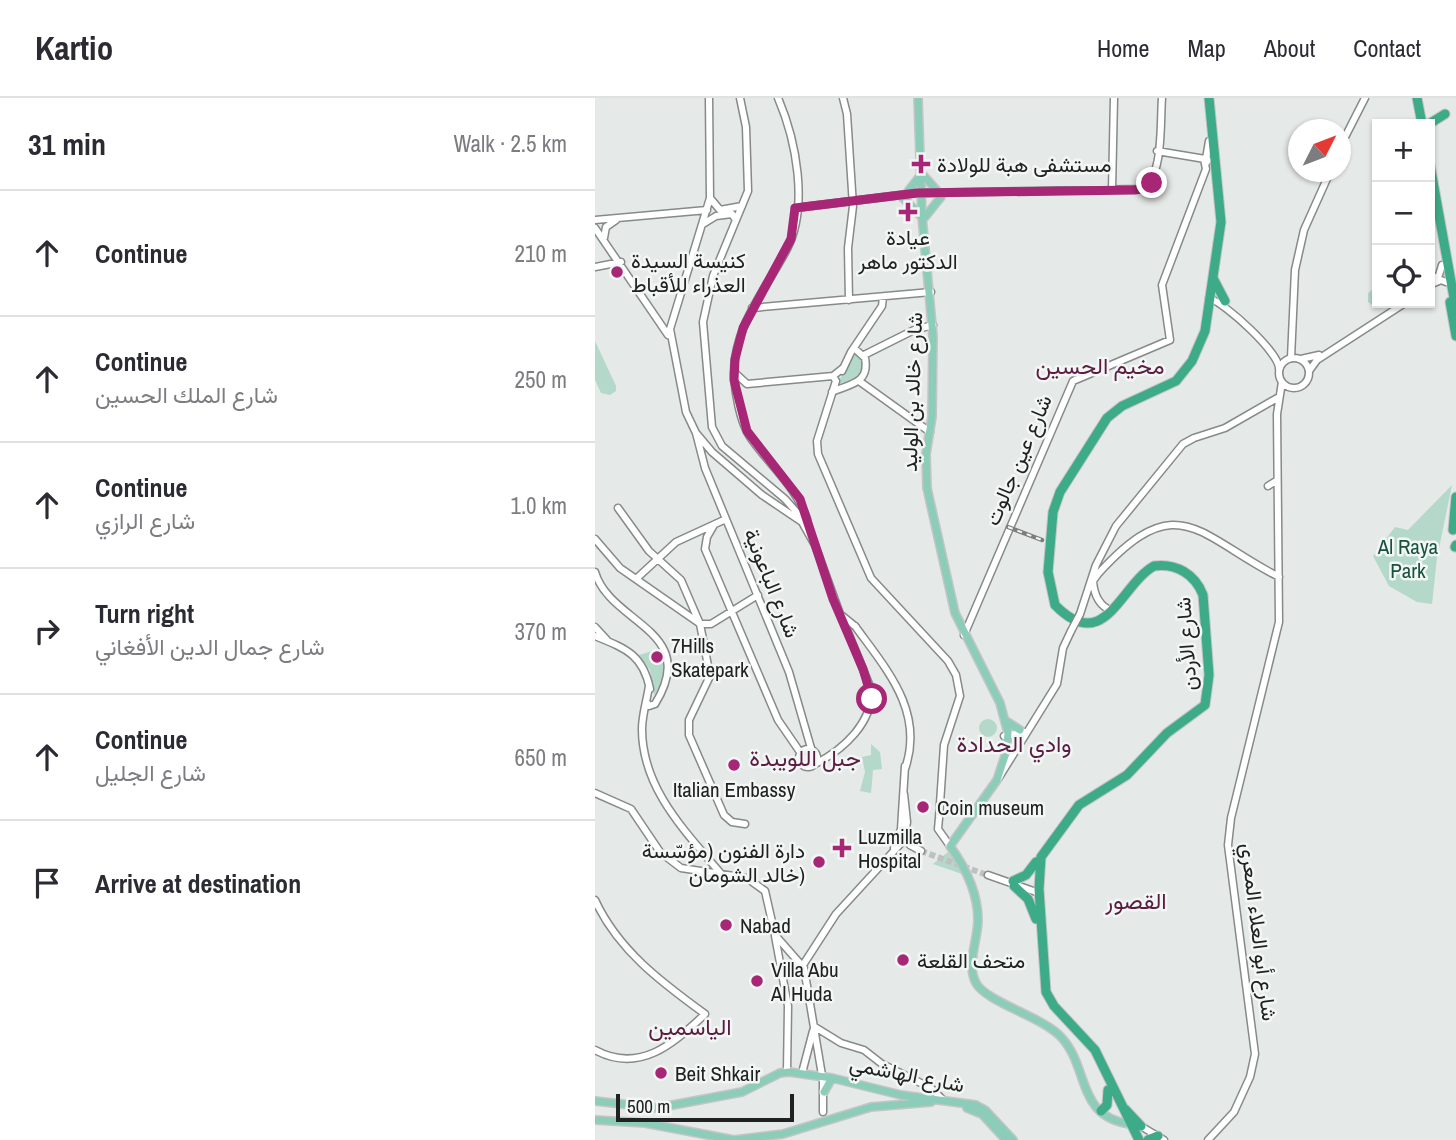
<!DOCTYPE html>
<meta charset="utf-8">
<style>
:root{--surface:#fff;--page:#f7f7f7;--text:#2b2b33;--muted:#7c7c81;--line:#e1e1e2}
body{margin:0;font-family:"Archivo Narrow",Vazirmatn,sans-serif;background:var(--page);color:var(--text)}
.controls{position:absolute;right:21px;top:21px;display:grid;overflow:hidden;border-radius:0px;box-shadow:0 2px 5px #0004}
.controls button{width:63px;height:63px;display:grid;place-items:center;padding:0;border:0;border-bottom:2px solid var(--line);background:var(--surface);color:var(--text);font:35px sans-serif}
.compass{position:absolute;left:693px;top:21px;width:63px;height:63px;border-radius:50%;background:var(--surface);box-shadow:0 2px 5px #0004;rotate:48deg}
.scale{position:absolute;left:21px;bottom:18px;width:178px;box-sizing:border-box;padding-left:7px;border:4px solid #202121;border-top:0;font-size:19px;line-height:24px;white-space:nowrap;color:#202121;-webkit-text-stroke:5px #f2f6f4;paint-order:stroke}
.stop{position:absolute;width:21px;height:21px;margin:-16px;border:5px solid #a72776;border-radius:50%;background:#fff}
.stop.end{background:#a72776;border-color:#fff;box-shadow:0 2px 7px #0008}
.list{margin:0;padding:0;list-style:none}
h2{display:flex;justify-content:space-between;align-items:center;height:91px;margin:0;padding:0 28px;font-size:30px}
h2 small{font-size:23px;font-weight:400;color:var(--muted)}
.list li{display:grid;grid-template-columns:46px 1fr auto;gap:21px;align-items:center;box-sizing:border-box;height:126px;padding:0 28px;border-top:2px solid var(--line)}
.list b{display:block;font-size:26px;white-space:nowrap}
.list p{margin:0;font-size:23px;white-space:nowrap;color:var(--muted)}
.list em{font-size:23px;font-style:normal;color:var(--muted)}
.icon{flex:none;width:38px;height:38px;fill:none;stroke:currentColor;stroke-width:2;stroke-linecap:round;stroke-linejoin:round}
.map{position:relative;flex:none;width:861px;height:1042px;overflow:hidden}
header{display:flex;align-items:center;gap:42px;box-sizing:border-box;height:98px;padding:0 35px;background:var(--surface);border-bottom:2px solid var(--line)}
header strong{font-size:33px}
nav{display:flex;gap:38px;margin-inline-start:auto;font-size:24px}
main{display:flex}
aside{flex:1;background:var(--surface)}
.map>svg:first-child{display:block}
</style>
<header>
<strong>Kartio</strong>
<nav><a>Home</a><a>Map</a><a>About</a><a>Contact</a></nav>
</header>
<main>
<aside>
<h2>31 min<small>Walk · 2.5 km</small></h2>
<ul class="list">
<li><svg class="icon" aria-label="ahead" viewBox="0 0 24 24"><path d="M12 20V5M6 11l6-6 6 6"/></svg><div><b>Continue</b></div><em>210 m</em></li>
<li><svg class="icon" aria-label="ahead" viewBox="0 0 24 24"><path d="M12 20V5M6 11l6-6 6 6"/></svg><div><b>Continue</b><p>شارع الملك الحسين</p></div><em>250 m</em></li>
<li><svg class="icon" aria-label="ahead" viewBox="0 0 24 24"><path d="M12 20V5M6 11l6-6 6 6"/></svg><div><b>Continue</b><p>شارع الرازي</p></div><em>1.0 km</em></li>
<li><svg class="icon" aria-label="right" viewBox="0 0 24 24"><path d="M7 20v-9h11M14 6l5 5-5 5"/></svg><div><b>Turn right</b><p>شارع جمال الدين الأفغاني</p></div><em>370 m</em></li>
<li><svg class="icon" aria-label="ahead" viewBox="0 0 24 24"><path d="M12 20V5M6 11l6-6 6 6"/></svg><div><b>Continue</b><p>شارع الجليل</p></div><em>650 m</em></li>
<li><svg class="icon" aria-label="arrive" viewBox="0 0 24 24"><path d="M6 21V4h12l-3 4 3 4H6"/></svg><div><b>Arrive at destination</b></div></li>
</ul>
</aside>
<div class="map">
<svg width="861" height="1042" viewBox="0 0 861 1042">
<rect width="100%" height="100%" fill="#e5e9e7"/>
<path fill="#b4d8c9" d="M782,188V205H799L800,208L781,210L773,204V195Z
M0,243L21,288V293L15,297L6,295L0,282Z
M259,253L266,256L269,270L264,282L245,288L244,283Z
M857,387L842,460L837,506L822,504L794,488L778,458L800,429L813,432Z
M64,551C72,567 71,586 59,597L55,572L44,557Z
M384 630a9 9 0 1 1 18 0a9 9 0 1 1-18 0Z
M276,646L285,654L287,671L278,672L276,695L265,693L270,674L267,659L276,657Z
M353,754L370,777L338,766Z"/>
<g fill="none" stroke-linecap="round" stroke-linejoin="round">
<path stroke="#bec1bf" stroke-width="6" stroke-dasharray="6 3" stroke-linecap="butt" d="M326,753L392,777"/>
<g stroke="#868a88" stroke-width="9">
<path id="secondary" d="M114,0L115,100L75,231L91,314L101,335L117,354L167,397L207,424L220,447L245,516L261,529
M145,0L151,29L153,93L118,178L108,224L117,329L127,348L190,401L213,427
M183,0C201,42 214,108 192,151C171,191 138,229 139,277C140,295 145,324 155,339C175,368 200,387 212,421
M248,0L252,16L258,108L253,150L254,202
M746,47L770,0
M562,53L610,61
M611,61L614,43
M517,92L519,0
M115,100L125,112L147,108
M200,110L322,95L547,91C569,80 565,23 567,0
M0,122L112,112
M108,126L121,118L137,116L141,122
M0,130L73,237
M9,140L11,129L21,122
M0,169L26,164
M835,185L844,177L847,167
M839,185L846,182L851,184
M614,200C630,205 685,255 684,271
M157,210L336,194
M269,257L319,232L338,227
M684 275a15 15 0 1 1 30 0a15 15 0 1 1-30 0Z
M696,260L700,172L709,132L735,74
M706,261L724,257
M247,273L256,254L287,208L288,199
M714,273L722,262L810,205
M139,274L152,286L238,278L248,270
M238,278L241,283L222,343L223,356L276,480L353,563L361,577L365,598L349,647L344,720L343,731L355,748
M264,283L335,334
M237,294C254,286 275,286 270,260L259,250
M101,335L110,370L194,574L216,650
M673,388L681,383
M23,410L54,453L86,482L105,526L115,578L94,622V637L129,717L137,724L150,726
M119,427L112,439L110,451L183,622L205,654
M0,441L25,470L104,525
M0,474C15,526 106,532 60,606L54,608L52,605
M41,481L81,444L131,421
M517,513C504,508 499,497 498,483L503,476C583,388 602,437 684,479
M485,516L501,467L521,428L588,346L599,340L630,330L684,299
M105,526H116L163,497
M260,528C291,571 330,613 310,671
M0,529L12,542
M369,537L478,283L575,242L567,187L611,71L609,61L613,62L611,65
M0,538C32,551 48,557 55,591
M54,588C52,602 47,617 47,631C47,691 91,734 127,777
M409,638L431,634
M204 660a9 9 0 1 1 18 0a9 9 0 1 1-18 0Z
M220,666C248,652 279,624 276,591L250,527L251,522
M403,681L462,586L468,550L476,533
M0,695L36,711L65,754L86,770L152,780L170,793L180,837L209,870L228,983V1014
M315,747L326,753
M299,750L306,731L310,668
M393,777L444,795
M0,802C23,852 66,884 110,916C79,946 44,976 0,952
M180,838L193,908L192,974
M208,867L241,816L309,742L312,724L309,696
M220,929L246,945L269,952L287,966L336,990L348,1002
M207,975L218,933
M544,1027L569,1042
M613,1042L639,1014L655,979L660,956L633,747L636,720L684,524L682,316L687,284"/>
</g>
<g stroke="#c5c5c5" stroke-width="10">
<path id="primary" d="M323,0L327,118L338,238L337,319L331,356L332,390L360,515L405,605L413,635L411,655L402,682L355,748C370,769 383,795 383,822C383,841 371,867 381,885C391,904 448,919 466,939C495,970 481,1019 535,1026
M329,78L345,96
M311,96L325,78
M307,99L326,118
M330,119L346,99
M411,623L425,632
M229,994L237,980
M0,1003L62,1010L147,994L185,975L194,974L237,980L306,997L381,1007L390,1012L418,1042
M372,1010L387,1016L411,1042
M0,1022L50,1025L139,1042L188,1036L276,1009L336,1004"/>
</g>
<g stroke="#c5c5c5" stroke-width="11">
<path id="highway" d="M822,0L827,26
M834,26L850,16
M835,67L861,211
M618,180L630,203
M855,204L861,238
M858,432L861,399
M860,449L861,447
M418,783L431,777L441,764
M419,788L433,801L441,821
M530,1011L546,1028
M506,1013L512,1007L513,992
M544,1042L500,952L459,908L451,894L444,791L446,759L484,707L532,677L572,635L610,607L614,577L608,497C600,476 581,465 559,468C525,487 510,558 460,507L453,474L458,414L465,394L512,320L527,308L581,283L597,263L610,233L626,124L614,0
M553,1042L563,1038"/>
</g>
<use href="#secondary" stroke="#fff" stroke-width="6"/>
<use href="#primary" stroke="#8bcdb8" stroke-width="7"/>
<use href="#highway" stroke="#3eab88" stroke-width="9"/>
<g stroke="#7b7e7d" stroke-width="4.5">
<path id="rail" d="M413,429L447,442"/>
</g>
<use href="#rail" stroke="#f2f6f4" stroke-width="2" stroke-dasharray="5" stroke-linecap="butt"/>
<g stroke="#868a88" stroke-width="9" stroke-linecap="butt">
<path id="secondary-bridge" d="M476,533L485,516
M309,729V738L315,747"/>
</g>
<use href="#secondary-bridge" stroke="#fff" stroke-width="6"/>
</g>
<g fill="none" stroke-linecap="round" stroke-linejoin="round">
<path stroke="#a72776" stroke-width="9" d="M277,601L268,571L238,501L205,401L152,333L139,282L140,261L148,230L196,141L200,110L322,95L540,92L551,90L557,85"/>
</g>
<g fill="#a72776" stroke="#f2f6f4" stroke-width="2.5">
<path d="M322.5 55.5h7v7h7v7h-7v7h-7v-7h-7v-7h7z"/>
<path d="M309.5 103.5h7v7h7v7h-7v7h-7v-7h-7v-7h7z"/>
<circle cx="22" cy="174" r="7"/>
<circle cx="62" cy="559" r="7"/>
<circle cx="139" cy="667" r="7"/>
<circle cx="328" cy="709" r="7"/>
<path d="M243.5 739.5h7v7h7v7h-7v7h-7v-7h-7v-7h7z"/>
<circle cx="224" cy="764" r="7"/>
<circle cx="131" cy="827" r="7"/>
<circle cx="308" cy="862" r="7"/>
<circle cx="162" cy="883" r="7"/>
<circle cx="66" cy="975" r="7"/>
</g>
<g text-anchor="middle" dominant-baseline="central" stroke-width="5" stroke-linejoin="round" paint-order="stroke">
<g font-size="21" fill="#202121" stroke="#f2f6f4" text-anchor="start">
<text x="342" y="66">مستشفى هبة للولادة</text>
<text x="313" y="139" text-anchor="middle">عيادة<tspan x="313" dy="24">الدكتور ماهر</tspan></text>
<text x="36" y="162">كنيسة السيدة<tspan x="36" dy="24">العذراء للأقباط</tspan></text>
<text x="76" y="547">7Hills<tspan x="76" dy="24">Skatepark</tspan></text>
<text x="139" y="691" text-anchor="middle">Italian Embassy</text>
<text x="342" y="709">Coin museum</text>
<text x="263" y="738">Luzmilla<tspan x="263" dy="24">Hospital</tspan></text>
<text x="210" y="752" text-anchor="end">دارة الفنون (مؤسّسة<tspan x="210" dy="24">خالد الشومان)</tspan></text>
<text x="145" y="827">Nabad</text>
<text x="322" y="862">متحف القلعة</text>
<text x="176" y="871">Villa Abu<tspan x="176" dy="24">Al Huda</tspan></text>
<text x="80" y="975">Beit Shkair</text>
</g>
<g font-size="21" fill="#202121" stroke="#f2f6f4">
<text transform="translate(317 294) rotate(-88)">شارع خالد بن الوليد</text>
<text transform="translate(423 362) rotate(-67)">شارع عين جالوت</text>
<text transform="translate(177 485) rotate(68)">شارع الباعونية</text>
<text transform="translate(591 546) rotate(-94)">شارع الأردن</text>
<text transform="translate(664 834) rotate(83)">شارع أبو العلاء المعري</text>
<text transform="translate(312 976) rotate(11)">شارع الهاشمي</text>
</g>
<g font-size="21" fill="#18523f" stroke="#f2f6f4">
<text x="813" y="448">Al Raya<tspan x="813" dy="24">Park</tspan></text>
</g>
<g font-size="23" fill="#5a1d41" stroke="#f2f6f4">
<text x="505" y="267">مخيم الحسين</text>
<text x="419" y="645">وادي الحدادة</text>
<text x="210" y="659">جبل اللويبدة</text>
<text x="541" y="802">القصور</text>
<text x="95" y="928">الياسمين</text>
</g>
</g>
</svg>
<div class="controls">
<button>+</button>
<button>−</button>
<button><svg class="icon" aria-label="locate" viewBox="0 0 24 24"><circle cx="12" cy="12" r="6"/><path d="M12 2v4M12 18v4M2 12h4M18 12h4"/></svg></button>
</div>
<svg class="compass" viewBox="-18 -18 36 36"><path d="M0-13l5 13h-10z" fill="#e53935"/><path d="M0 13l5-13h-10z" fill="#7c7c81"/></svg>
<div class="scale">500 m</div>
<div class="stop" style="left:277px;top:601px"></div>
<div class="stop end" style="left:557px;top:85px"></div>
</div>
</main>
